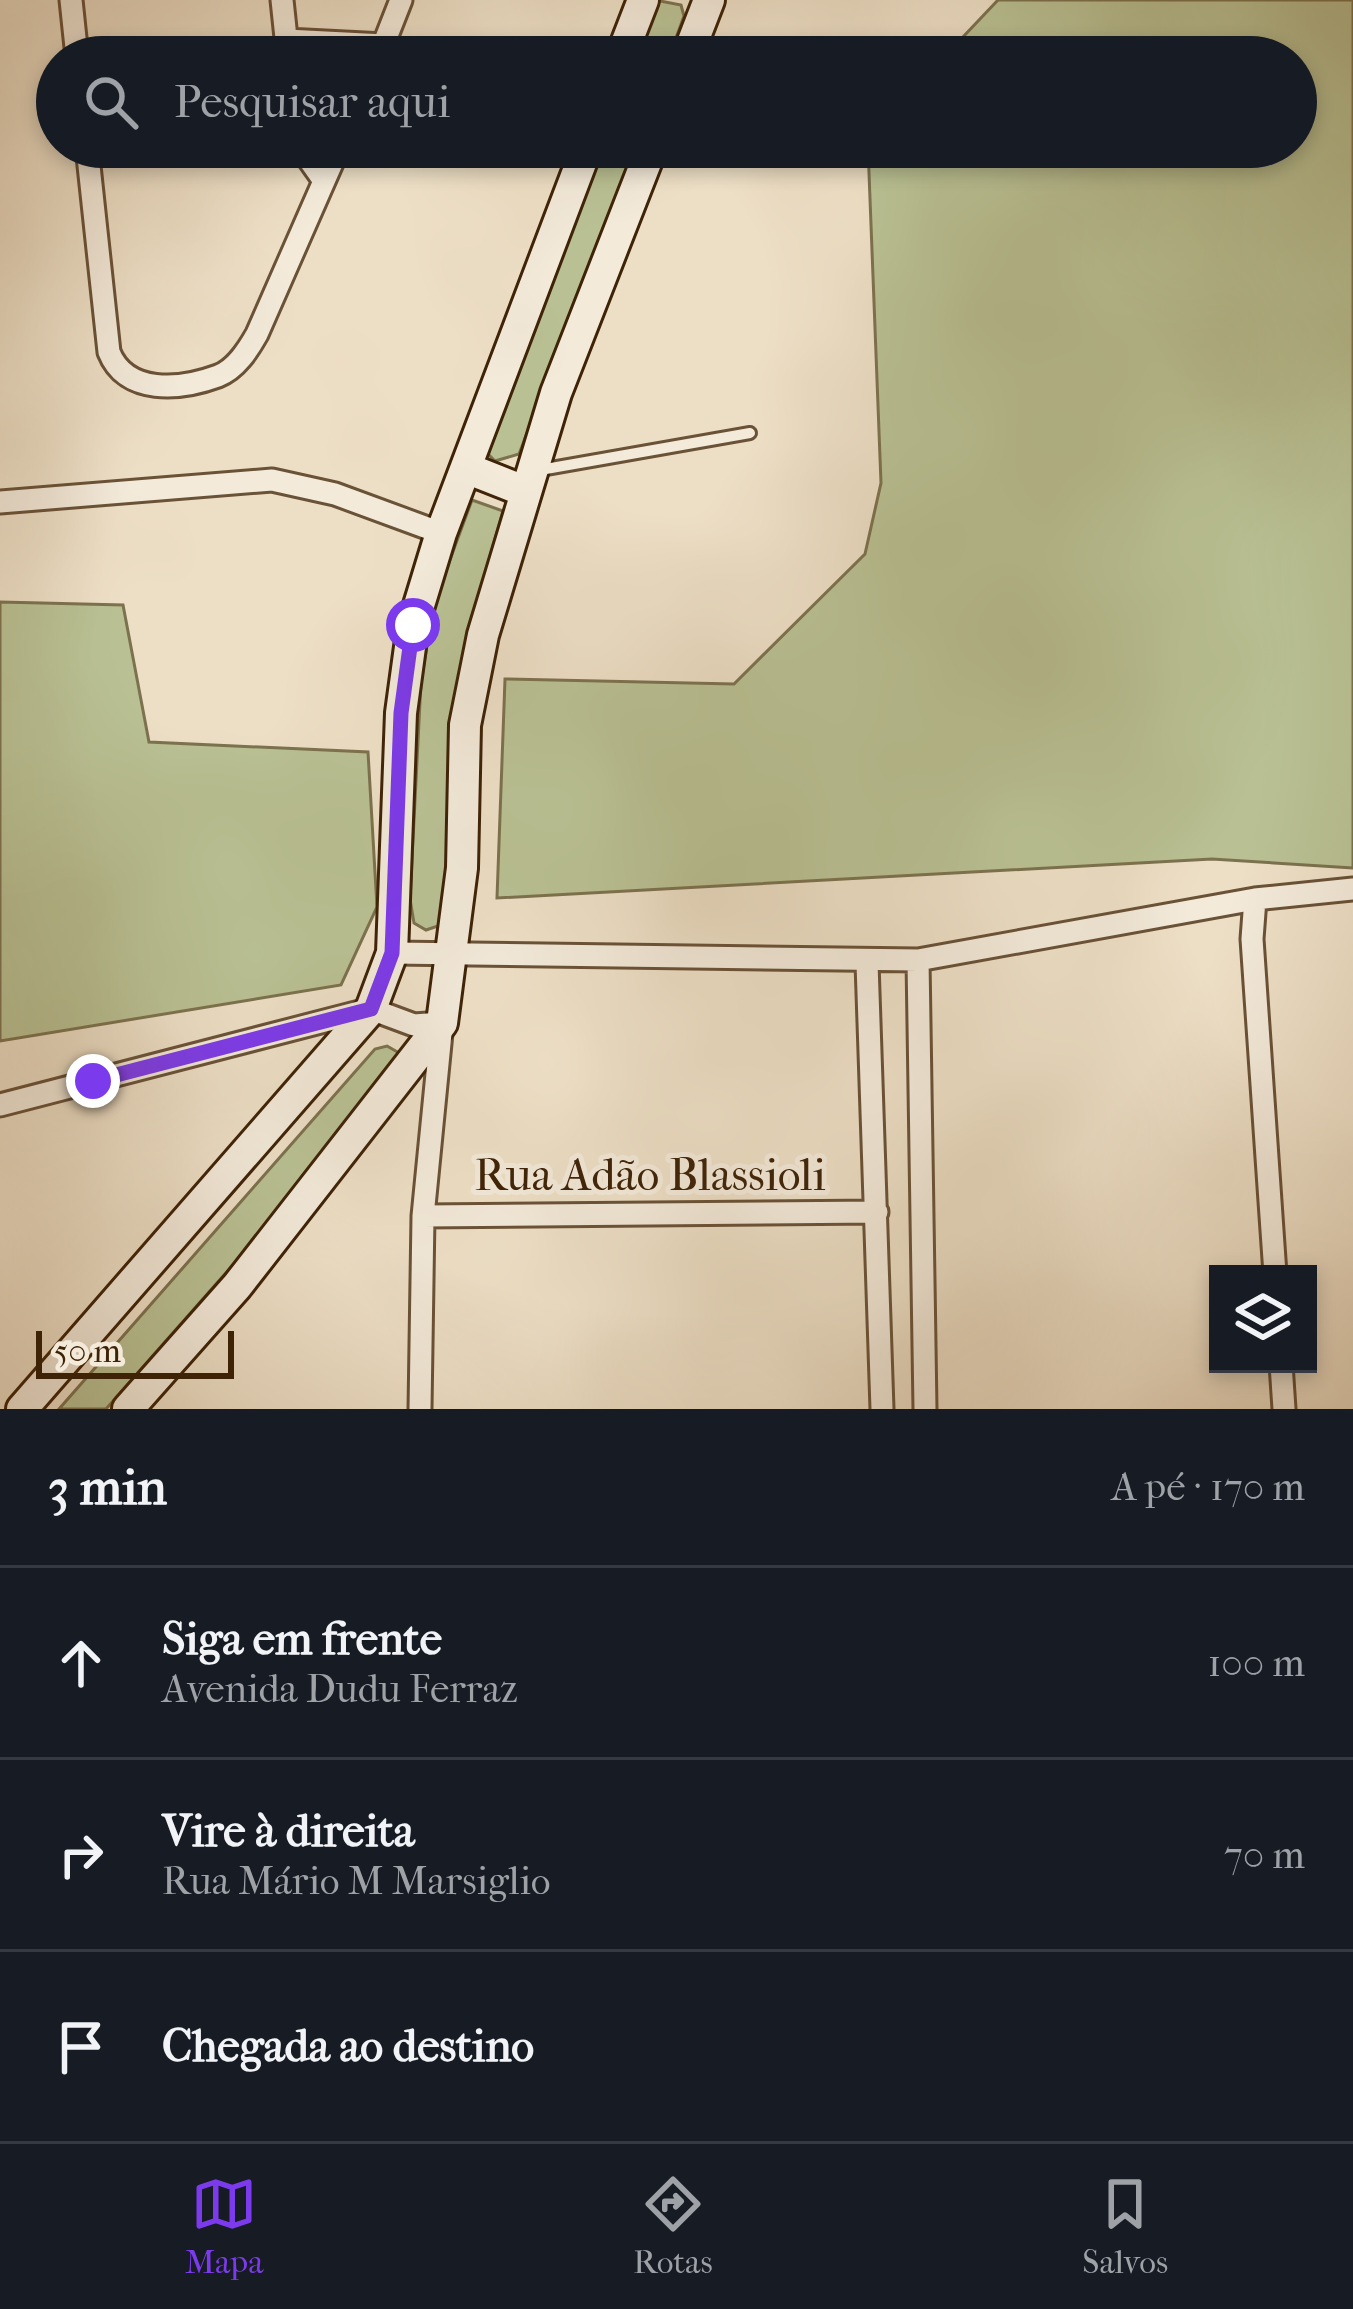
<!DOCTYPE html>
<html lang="pt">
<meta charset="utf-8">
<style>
:root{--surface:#171b24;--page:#20242c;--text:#f1f3f6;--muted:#9ea1a6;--line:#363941;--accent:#7c3aed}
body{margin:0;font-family:"IM FELL French Canon",serif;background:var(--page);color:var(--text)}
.controls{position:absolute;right:36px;bottom:36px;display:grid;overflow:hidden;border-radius:0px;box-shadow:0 6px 18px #0003}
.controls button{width:108px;height:108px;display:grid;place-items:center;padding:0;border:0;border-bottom:3px solid var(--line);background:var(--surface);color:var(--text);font:60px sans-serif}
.scale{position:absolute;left:36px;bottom:30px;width:198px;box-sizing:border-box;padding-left:12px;border:6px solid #3f2307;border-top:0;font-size:33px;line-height:42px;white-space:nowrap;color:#3f2307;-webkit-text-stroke:9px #f3eada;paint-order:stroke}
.stop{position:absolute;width:36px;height:36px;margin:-27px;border:9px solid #7c3aed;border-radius:50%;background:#fff}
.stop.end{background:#7c3aed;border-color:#fff;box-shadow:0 3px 12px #0008}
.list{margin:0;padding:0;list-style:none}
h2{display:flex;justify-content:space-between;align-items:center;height:156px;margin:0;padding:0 48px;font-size:51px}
h2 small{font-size:39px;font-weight:400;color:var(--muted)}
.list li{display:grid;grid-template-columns:78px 1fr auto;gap:36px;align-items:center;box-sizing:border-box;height:192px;padding:0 48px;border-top:3px solid var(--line)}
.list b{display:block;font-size:45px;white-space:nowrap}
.list p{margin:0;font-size:39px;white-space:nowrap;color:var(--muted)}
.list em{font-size:39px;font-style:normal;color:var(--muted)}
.icon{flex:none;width:66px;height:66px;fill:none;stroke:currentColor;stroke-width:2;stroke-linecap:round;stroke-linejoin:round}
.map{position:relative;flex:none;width:1353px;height:1409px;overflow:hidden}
.search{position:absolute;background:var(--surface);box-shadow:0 6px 18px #0003;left:36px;right:36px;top:36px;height:132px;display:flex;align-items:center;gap:30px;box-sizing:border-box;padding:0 42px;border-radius:66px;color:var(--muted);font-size:45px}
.sheet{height:732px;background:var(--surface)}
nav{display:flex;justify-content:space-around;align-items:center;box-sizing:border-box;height:168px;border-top:3px solid var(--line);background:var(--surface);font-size:33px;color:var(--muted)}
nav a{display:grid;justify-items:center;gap:6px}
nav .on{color:var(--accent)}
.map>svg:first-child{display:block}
</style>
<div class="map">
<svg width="1353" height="1409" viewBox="0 0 1353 1409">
<rect width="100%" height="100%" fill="#eddfc6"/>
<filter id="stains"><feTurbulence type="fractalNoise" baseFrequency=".00167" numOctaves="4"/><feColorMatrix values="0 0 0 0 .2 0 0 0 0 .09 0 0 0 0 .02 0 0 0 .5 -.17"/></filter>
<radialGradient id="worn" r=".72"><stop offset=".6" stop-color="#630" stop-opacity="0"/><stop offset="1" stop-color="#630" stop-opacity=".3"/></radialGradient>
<path fill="#b9c194" stroke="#7c724e" stroke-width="3" d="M655,0L681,5L684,16L669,57H632Z
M998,0H1353V868L1212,859L497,898L505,679L734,684L865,554L881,483L868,147H1296V57H944Z
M599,147H636L519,454L495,461L485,451Z
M472,500L503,511L466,640L451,719L447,911L438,926L426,930L414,923L410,899L421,682L434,603Z
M0,602L123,605L149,742L368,752L377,907L341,985L0,1041Z
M387,1046L401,1054L400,1075L106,1409H59L375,1049Z"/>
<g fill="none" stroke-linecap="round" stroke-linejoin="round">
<g stroke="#6a5237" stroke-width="16">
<path id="service" d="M540,470L750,433"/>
</g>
<g stroke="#6a5237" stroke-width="27">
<path id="minor" d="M71,0L77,57
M282,0L288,57
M286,40L384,45
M379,56L401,0
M87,147L109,352C126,395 180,390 218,376C236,369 248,350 257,334L339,147
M300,147L324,181
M0,502L272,480L335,494L441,533
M1255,899L1252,939L1275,1274
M392,953L918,960L1255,899L1353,889
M918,960L925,1409
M867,963L882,1409
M0,1105L371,1009L414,1025L442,1023L423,1216L420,1409
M423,1216L877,1212
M1281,1364L1284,1409"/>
</g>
<g stroke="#3f2307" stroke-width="36">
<path id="secondary" d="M621,57L643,0
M687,57L709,0
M466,468L524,491
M22,1409L371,1009L392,953L401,713L413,625L441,533L587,147
M128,1409L237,1286L442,1023L462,868L465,725L483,635L556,393L652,147"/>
</g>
<use href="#service" stroke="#f3eada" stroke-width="10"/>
<use href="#minor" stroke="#f3eada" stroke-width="21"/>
<use href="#secondary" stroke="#f3eada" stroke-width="30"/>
</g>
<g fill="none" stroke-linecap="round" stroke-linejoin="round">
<path stroke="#7c3aed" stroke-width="15" d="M93,1081L371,1009L392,953L401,713L413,625"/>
</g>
<g text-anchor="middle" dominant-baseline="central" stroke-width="10" stroke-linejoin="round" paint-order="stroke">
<g font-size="45" fill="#3f2307" stroke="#f3eada">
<text x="650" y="1175">Rua Adão Blassioli</text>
</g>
</g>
<rect width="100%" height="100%" filter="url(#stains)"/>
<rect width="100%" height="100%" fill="url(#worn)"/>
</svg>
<div class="controls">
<button><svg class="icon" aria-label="layers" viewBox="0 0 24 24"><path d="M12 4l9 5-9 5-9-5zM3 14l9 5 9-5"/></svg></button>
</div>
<div class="scale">50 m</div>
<div class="stop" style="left:413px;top:625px"></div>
<div class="stop end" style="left:93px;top:1081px"></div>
<div class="search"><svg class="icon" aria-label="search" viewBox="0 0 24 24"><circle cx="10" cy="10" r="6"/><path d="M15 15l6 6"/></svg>Pesquisar aqui</div>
</div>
<section class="sheet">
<h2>3 min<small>A pé · 170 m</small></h2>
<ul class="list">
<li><svg class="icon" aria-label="ahead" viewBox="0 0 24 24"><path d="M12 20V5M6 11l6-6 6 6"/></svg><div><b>Siga em frente</b><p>Avenida Dudu Ferraz</p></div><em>100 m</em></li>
<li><svg class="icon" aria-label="right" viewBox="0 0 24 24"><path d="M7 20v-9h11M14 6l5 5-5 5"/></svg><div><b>Vire à direita</b><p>Rua Mário M Marsiglio</p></div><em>70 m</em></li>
<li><svg class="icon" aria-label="arrive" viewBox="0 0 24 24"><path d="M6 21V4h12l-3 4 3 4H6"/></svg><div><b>Chegada ao destino</b></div></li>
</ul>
</section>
<nav>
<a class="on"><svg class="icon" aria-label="map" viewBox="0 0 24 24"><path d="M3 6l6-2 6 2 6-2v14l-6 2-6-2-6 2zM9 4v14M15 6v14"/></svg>Mapa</a>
<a><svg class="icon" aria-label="directions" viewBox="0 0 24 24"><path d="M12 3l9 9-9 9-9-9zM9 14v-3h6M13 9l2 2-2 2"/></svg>Rotas</a>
<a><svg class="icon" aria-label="saved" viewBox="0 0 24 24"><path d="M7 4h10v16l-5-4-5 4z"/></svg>Salvos</a>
</nav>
